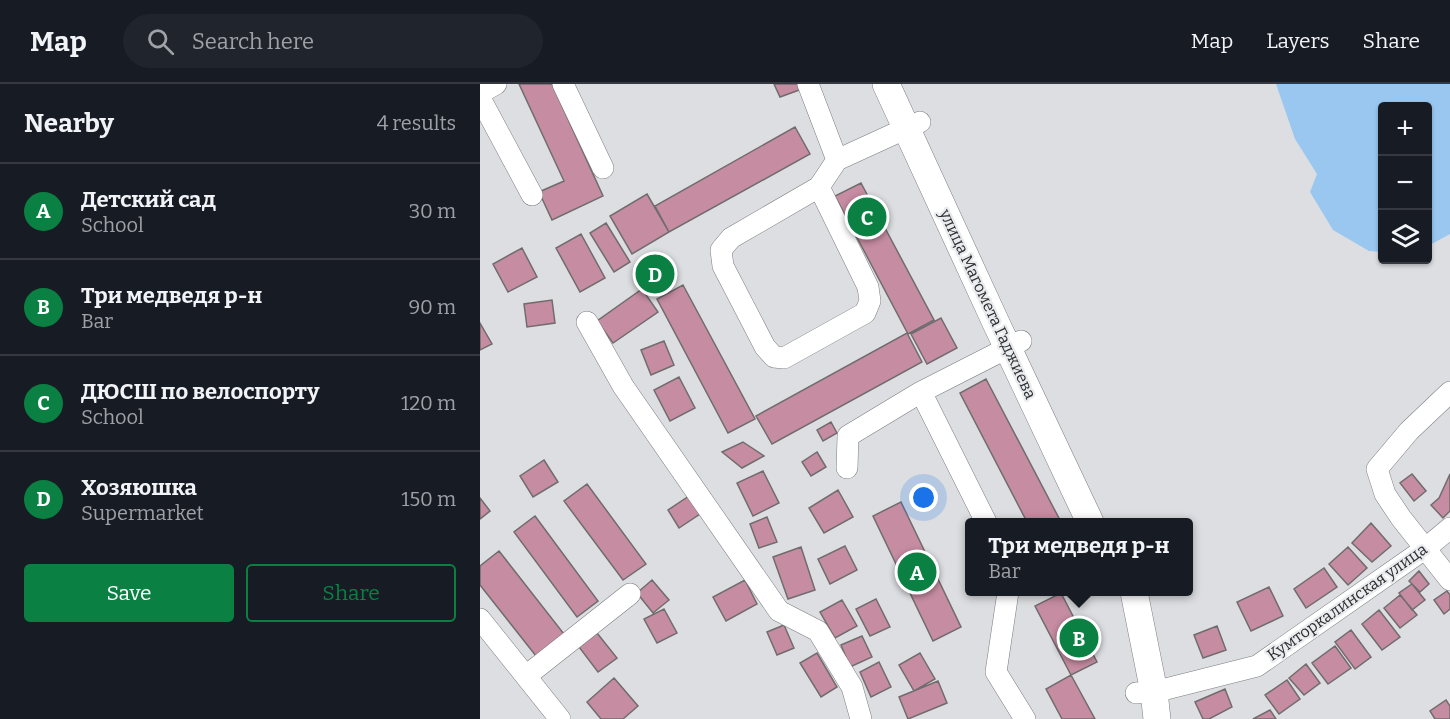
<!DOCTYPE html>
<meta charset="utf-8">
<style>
:root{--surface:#171b24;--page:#20242c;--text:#f1f3f6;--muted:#9ea1a6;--line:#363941;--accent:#0b8043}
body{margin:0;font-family:Bitter,serif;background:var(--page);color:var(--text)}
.controls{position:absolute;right:18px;top:18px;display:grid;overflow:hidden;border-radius:6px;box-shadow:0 2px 4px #0004}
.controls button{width:54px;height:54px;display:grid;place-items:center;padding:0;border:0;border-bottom:2px solid var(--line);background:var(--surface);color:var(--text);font:30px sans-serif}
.you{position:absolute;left:444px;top:414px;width:21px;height:21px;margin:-15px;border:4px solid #fff;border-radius:50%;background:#1a73e8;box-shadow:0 0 0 9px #1a73e833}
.badge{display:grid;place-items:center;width:39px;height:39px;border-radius:50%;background:var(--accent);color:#fff;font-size:20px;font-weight:700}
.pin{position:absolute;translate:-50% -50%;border:3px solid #fff;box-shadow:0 2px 6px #0006}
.popup{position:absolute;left:485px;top:434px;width:228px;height:78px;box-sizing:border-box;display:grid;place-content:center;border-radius:6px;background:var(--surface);filter:drop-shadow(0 2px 4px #0005);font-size:20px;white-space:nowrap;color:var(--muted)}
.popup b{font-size:22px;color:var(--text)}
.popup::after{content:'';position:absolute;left:50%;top:100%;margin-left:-12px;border:12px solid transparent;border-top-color:var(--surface)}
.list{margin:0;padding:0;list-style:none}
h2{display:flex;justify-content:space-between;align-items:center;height:78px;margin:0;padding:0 24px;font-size:26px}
h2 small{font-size:20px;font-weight:400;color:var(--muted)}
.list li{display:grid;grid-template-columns:39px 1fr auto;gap:18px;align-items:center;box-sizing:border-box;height:96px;padding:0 24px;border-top:2px solid var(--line)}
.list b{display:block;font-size:22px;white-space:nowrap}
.list p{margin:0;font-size:20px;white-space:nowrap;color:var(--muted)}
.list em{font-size:20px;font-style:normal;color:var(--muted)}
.actions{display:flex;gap:12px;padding:18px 24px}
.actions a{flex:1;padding:14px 0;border:2px solid var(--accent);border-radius:6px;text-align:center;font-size:21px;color:var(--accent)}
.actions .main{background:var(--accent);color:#fff}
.icon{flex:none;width:33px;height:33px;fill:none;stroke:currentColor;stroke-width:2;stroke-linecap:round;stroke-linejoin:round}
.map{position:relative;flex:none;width:970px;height:635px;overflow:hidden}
header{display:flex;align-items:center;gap:36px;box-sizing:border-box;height:84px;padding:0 30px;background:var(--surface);border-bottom:2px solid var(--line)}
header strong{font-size:28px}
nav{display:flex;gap:33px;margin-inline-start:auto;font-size:21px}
.search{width:420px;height:54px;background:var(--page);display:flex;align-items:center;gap:15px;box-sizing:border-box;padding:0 21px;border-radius:33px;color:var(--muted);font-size:22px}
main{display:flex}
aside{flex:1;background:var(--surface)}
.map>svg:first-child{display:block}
</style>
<header>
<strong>Map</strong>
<div class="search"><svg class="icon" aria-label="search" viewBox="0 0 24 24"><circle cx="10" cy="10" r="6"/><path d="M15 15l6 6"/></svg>Search here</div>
<nav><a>Map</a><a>Layers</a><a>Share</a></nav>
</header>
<main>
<aside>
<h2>Nearby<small>4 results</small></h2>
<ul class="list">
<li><span class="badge">A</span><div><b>Детский сад</b><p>School</p></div><em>30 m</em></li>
<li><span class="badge">B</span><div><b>Три медведя р-н</b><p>Bar</p></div><em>90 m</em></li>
<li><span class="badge">C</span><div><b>ДЮСШ по велоспорту</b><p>School</p></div><em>120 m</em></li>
<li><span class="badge">D</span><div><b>Хозяюшка</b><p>Supermarket</p></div><em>150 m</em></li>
</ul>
<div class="actions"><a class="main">Save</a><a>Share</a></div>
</aside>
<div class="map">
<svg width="970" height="635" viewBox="0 0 970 635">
<rect width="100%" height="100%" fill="#dddee1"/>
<path fill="#9ac7f0" d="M796,0H970V150L948,162V22H902V168L889,167L853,146L830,108L837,90L815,55Z"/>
<path fill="#c68ca1" stroke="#706c6d" stroke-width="1.5" d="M39,0H72L123,112L72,136L59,108L84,97Z
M294,0H320L322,5L300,13Z
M315,43L330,70L189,148L175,122Z
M381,99L454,236L428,250L355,112Z
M167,110L189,148L152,170L130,132Z
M126,139L150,178L134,188L110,149Z
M101,150L125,194L100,208L76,164Z
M42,164L57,193L28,208L13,180Z
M203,201L275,335L248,349L177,215Z
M162,205L178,228L133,259L117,237Z
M72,216L75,239L47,243L44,220Z
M461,234L477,264L447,280L431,250Z
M0,239L12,260L0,266Z
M427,249L442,278L292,360L276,332Z
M184,257L194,281L171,291L161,266Z
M199,293L215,324L190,337L174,306Z
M506,295L581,438H547L480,309Z
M351,338L357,349L343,357L337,346Z
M263,358L284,372L262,384L242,368Z
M337,368L346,383L331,392L322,378Z
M64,376L78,398L53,413L40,392Z
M283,387L299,419L273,432L257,399Z
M932,390L946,407L934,417L920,399Z
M970,390V427L963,434L951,421L959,414Z
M107,400L166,480L143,496L84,417Z
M358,406L373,433L344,449L329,424Z
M209,412L220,430L199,444L188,426Z
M0,414L10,427L0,435Z
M421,418L481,543L453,557L393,432Z
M55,432L118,517L97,533L34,448Z
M287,433L297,458L279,464L270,440Z
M891,439L911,462L892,478L872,459Z
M365,462L377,486L350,500L338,475Z
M321,463L335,506L308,515L293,473Z
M868,463L887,484L868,501L849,480Z
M19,467L84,550L56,572L0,501V482Z
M844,484L857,503L826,524L814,505Z
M939,487L949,500L940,508L929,497Z
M172,496L189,516L173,529L157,509Z
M265,496L277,520L246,537L233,513Z
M932,500L945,516L932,526L919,509Z
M789,503L803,532L771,547L757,518Z
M967,507L970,511V525L964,530L954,516Z
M581,509L617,578L591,591L555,522Z
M920,511L937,531L920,544L904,524Z
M396,515L410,543L390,552L376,525Z
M362,516L377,542L355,554L340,528Z
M184,525L197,549L177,559L164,535Z
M899,526L920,553L902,566L882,540Z
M304,541L314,564L297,571L287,548Z
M737,542L746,566L723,574L714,551Z
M871,546L891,573L875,585L855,558Z
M117,549L137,574L118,588L99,563Z
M382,552L392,573L370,583L361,561Z
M855,562L871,584L848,600L832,579Z
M337,569L357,603L341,613L320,579Z
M440,569L455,595L434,607L419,581Z
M399,578L411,603L391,613L380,588Z
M826,580L840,599L824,611L809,594Z
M591,591L615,635H582L566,605Z
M134,594L158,622L143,635H121L107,618Z
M807,596L820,615L799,630L785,611Z
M458,597L467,619L428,635L419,613Z
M745,605L752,623L729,635H723L715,618Z
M966,616L970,622V635H955L950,627Z
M790,626L796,635H773Z"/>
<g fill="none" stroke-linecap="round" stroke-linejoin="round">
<g stroke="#7c7d80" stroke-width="22">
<path id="minor" d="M83,0L123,84
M328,0L357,76
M0,9L16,0
M0,14L52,111
M339,103L388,203L390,217L385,229L304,274L294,273L285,263L243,182L241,166L251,154L339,103L357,76L440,38
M107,238L143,302L299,527L338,547L372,603L381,635
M970,308L929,347L897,385L905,410L921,434L970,496
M367,384L368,352L441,308
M506,438L441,308L541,257
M528,508L516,588L545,635
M0,535L80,635
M46,592L150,510
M656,609L674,608L777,582L946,464L970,444"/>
</g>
<g stroke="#7c7d80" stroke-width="28">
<path id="major" d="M406,0L516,239L610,438
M654,508L674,608L677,635"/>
</g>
<use href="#minor" stroke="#fff" stroke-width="21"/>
<use href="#major" stroke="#fff" stroke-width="27"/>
</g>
<g text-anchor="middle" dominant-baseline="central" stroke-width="4.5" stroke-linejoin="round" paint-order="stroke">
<g font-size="16" fill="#2c2d2e" stroke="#eaebef">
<text transform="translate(508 220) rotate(65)">улица Магомета Гаджиева</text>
<text transform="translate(867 518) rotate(-35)">Кумторкалинская улица</text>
</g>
</g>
</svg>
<div class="controls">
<button>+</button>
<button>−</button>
<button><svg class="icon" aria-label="layers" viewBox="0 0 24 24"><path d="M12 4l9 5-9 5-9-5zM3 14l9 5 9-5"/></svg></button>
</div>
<div class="you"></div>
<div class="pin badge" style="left:437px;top:488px">A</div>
<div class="pin badge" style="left:599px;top:554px">B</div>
<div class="popup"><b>Три медведя р-н</b>Bar</div>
<div class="pin badge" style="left:387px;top:133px">C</div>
<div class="pin badge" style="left:175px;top:190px">D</div>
</div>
</main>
